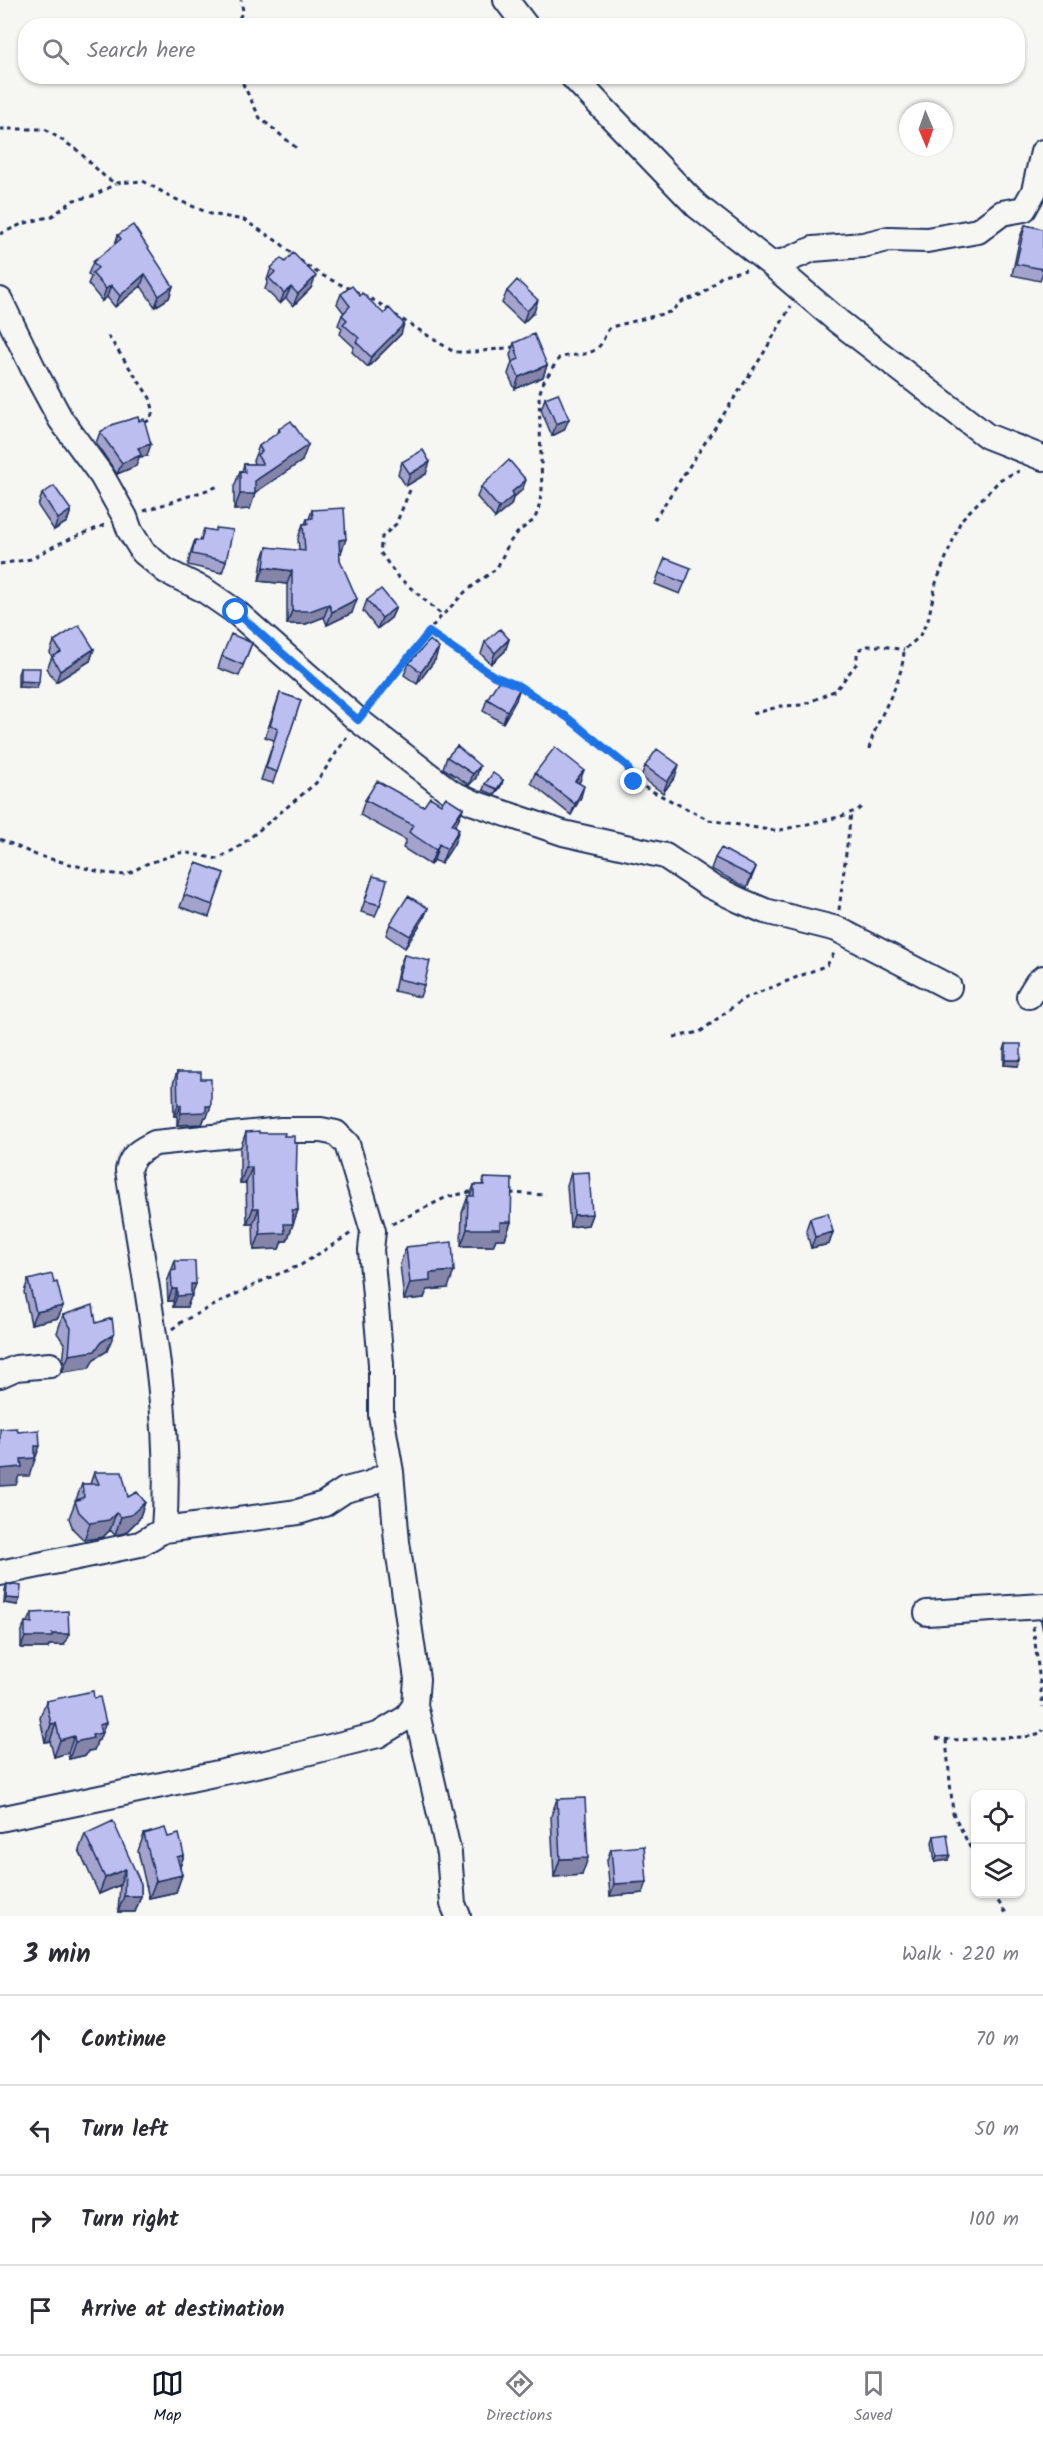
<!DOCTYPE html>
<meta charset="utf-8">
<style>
:root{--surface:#fff;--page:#f7f7f7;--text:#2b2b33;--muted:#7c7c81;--line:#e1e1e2;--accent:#111827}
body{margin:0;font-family:Kalam,sans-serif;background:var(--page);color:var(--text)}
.controls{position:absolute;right:18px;bottom:18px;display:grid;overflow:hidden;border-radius:12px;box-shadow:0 2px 4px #0004}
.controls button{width:54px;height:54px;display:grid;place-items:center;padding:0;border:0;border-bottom:2px solid var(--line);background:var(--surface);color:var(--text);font:30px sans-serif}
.compass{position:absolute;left:899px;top:102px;width:54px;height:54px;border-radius:50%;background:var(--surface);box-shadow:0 2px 4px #0004;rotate:178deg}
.stop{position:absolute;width:18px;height:18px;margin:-14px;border:4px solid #1a73e8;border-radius:50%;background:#fff}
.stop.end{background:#1a73e8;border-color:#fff;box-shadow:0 2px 6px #0008}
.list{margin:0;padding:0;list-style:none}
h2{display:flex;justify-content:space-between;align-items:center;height:78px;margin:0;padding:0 24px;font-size:26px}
h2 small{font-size:20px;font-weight:400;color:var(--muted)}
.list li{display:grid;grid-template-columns:39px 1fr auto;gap:18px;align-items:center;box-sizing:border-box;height:90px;padding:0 24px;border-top:2px solid var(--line)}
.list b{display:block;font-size:22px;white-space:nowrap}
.list em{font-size:20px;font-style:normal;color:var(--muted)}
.icon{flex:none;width:33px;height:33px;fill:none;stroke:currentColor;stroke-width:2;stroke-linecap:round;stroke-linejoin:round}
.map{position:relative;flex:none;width:1043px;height:1916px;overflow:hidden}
.search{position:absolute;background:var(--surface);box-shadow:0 2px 4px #0004;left:18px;right:18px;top:18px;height:66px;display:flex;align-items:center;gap:15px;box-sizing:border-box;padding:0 21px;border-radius:24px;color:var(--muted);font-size:22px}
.sheet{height:438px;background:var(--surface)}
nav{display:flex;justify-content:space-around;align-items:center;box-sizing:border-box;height:84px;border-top:2px solid var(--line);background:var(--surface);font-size:16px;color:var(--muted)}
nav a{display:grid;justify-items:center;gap:3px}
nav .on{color:var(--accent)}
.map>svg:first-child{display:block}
</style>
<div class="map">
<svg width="1043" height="1916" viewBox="0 0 1043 1916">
<rect width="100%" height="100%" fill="#f6f6f2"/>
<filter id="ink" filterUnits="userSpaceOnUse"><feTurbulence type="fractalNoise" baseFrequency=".0167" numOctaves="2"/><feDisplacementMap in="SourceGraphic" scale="12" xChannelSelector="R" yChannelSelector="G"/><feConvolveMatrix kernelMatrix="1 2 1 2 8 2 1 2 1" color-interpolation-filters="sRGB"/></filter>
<g filter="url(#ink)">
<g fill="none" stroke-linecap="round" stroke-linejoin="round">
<g stroke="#1b2f5e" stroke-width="28">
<path id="minor" d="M506,0L526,26
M572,76L697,206L771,264L839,322L987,436L1043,458
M771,264L785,261L813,249L863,245L888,239L927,240L978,231L1002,213L1024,209L1034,191L1043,152
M0,300L35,372L61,420L102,476L125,517L130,531L143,552L166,571L204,590L236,612L358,720L452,793L474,803L563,833L665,856L710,886L739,900L765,911L837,929L949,987
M1029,996L1037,983L1043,978
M0,1375L16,1368L50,1365
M0,1573L140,1544L164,1530L298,1512L324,1504L345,1490L369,1484L391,1472
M927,1613L1043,1606
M415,1705L449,1854L453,1904L458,1916
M0,1819L266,1763L378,1735L406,1718L415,1705L417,1679L397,1542L391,1472L381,1415V1364L371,1250L373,1231L347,1144L336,1133L321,1130H281L155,1143C141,1150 132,1154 128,1170C146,1289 173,1410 164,1530"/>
</g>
<path stroke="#1b2f5e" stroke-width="3" stroke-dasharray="4.5 4.5" stroke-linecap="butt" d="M235,26L243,11L241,0
M237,76L243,84L260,118L299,150
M0,129H45L77,150L105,177L115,183L143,181L173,198L211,214L244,220L280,243L295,256
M0,234L22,224L52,216L74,200L93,196L115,184
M300,260C326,283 363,290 390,311
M395,315L454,352H475L513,347
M108,336L150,398L153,409L151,419L143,424
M410,490L396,524L382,537L380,552L397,576L443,616
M144,511L219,486
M654,520L762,356L791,306
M0,564L31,559L58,544L107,524
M429,632L494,676L503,680
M512,683L536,696L568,718L612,752L626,766L634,782L709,820L776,831L839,817L858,810L862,806
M371,705L436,622L465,592L497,568L509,543L519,531L534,520L538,511L542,490L539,395L543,383L559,358C573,353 591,358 601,344C605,338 605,332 611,327L670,312L683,301L703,294L723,275L746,270
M753,714L781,706L803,705L836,690L857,663V654L860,649L868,646H882L904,650
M869,749C877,715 903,685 904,650L919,637L928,620L936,583L961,520L1001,479L1019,471
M0,839L36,855L104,873L126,875L146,864L183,852L218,859L240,846L316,783L347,737
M839,910L851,813
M674,1037L700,1032L743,999L827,965L836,950
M510,1193L546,1195
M392,1224L447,1197L474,1191
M172,1329L183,1321L266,1279L301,1265L353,1232
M1033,1626L1043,1707
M936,1738C957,1742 977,1738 998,1738C1013,1737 1027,1738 1041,1734L1043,1730
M946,1740L953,1813L976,1859
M993,1894L1008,1916"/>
<use href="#minor" stroke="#f6f6f2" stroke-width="24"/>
</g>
<path fill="#a3a3ce" stroke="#1b2f5e" stroke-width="1.5" d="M1025,225L1043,229V272L1040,281L1012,275L1020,237Z
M118,235L173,286L169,298L155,307L141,286L115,307L107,297L102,301L88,284L91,277L88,274L93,262L115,244Z
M271,268L311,288L293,306L286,298L280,304L265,289L268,281L267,280Z
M507,291L534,312L523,323L502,303Z
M341,294L360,296L401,334L368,367L352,352L354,347L340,334L342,328L338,325L342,315L344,313L337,304Z
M514,343L547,365L543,377L515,389L508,374L512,362L510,355Z
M545,398L564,430L552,436L541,410Z
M279,429L302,461L255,492L250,509L234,510V487L240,471H242L244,464H254V463L253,461L259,446L278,433Z
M100,432L147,456L139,457L136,466L117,474L96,443Z
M402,462L426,474L406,486L398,474Z
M481,487L522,490L513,498L511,505L495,518L477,497Z
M42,494L71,510L67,522L54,530L38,506Z
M312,510L341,553H339L340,560L352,613L327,625L324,617L306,624H287V584L259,581L262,561L267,547L299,551L298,538L303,524H305L307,519H309Z
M204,529L215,531L226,561L222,573L188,565L191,551L195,540L200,541Z
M691,568L680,594L655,584L659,573Z
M367,600L396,607L391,618L377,629L363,611Z
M509,639L505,651L491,664L481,654L485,642Z
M54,641L94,649L90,661L56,682L47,669L52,657L50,653Z
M252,643L239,676L218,668L222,656Z
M435,660L417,684L404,675L409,663Z
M20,668L37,688L18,687V674Z
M280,693L301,700L273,783L261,780L274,740L265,737Z
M487,699L516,700L503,723L483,711Z
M457,746L476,778L469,785L443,768L447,757Z
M645,766L675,777L663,793L641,777Z
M535,773L580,781L578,783L581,797L571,815L531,783Z
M503,780L501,786L495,795L483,790L485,784Z
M365,800L422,806L441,804L463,808L455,826L459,829L454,844L441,864L434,860L430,865L403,848L406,840L360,815Z
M715,858L756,867L751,879L747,888L711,869Z
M196,863L224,873L209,917L180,907Z
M373,876L380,905L375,916L361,912Z
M428,908L423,920L405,948L386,935L390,924Z
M404,955L424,985L420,997L394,991L399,967Z
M1006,1044L1021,1060L1018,1066L1004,1065V1050Z
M177,1072L201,1079L207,1117H205L202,1124L177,1125V1116H174L173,1084Z
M246,1132L284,1136L294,1143L298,1210L287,1241H282L279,1249L254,1250L253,1224H247L246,1183H240V1149Z
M571,1173L592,1214L588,1225L570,1227L567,1185Z
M484,1178L511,1222L505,1239H496L493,1246H461L462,1213L468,1196H470L474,1185H482Z
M810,1218L833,1232L829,1244L811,1248L806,1230Z
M406,1247L448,1288L427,1290L424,1298L404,1300L400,1264Z
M175,1261L192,1296H191L187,1307H173V1301H168L167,1282Z
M28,1280L54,1283L63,1306L58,1318L31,1324L24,1292Z
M63,1315L96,1323L107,1351L94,1359L89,1368L62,1372L65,1345L57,1333Z
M94,1472L128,1497L145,1502L139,1519L125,1533L115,1535L110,1530L103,1537L84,1540L73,1529L69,1518L82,1484H90Z
M7,1584L17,1605L4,1603L5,1590Z
M32,1613L64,1645H49L48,1648H21V1634L25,1622H28Z
M1043,1616V1631L1041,1621Z
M46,1701L99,1740L97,1741L94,1750L88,1751L86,1755L69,1759L68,1753L54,1757L50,1741L45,1742L40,1718Z
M557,1799L582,1875L554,1877L551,1816Z
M85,1834L141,1884V1896L135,1912H118L120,1885L99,1894L79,1850Z
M144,1834L168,1837L184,1855L180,1867L182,1875L176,1892L149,1898L138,1851Z
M934,1836L948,1860L935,1862L932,1842Z
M611,1849L643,1893L610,1896L607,1860Z"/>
<path fill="#8485a8" stroke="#1b2f5e" stroke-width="1.5" d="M145,274L141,286L115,307L120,296Z
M316,276L311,288L293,306L298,294Z
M111,285L107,297L102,301L106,289Z
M173,286L169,298L155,307L159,296Z
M291,287L286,298L280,304L284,293Z
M538,300L534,312L523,323L527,311Z
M404,324L401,334L368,367L371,357Z
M547,365L543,377L515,389L519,377Z
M569,419L564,430L552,436L556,424Z
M151,444L147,456L139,457L136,466L117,474L122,463L138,448Z
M308,445L302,461L253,494H255L250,509L234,510L240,494L255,481Z
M430,462L426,474L406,486L410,474Z
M526,480L522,490L513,498L511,505L495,518L499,508L512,492Z
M71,510L67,522L54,530L58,519Z
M346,539L341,553H334L339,540Z
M264,567L292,571L287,584L259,581Z
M357,599L352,613L327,625L332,612Z
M329,604L324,617L306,624H287L292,611Z
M396,607L391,618L377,629L382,618Z
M509,639L505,651L491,664L495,653Z
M439,648L435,660L417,684L421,672Z
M94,649L90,661L56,682L60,671Z
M20,681L39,682L37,688L18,687Z
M520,688L516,700L503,723L507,711Z
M679,765L675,777L663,793L667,782Z
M480,766L476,778L469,785L473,774Z
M584,770L580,781L571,792L575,781Z
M503,780L501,786L495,795L497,789Z
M584,786L581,797L571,815L575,804Z
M463,808L457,823L447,839L452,824Z
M459,829L454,844L441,864L447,849Z
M439,844L434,860L430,865L436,850Z
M756,867L751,879L747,888L751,876Z
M428,908L423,920L405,948L410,936Z
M1006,1060H1021L1018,1066L1004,1065Z
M178,1105H181L177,1116H174Z
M206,1106H211L207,1117H205L202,1124L177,1125L181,1113Z
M246,1167H252L246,1183H240Z
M253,1208H259L253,1224H247Z
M292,1210H298L287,1241H282L279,1249L254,1250L260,1234L284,1224Z
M592,1214L588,1225L570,1227L574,1215Z
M500,1222H511L505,1239H496L493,1246H461L467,1229Z
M833,1232L829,1244L811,1248L815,1237Z
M454,1271L448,1288L427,1290L424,1298L404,1300L410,1283L430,1273Z
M191,1284H196L187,1307H173L177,1296Z
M172,1289H177L173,1301H168Z
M63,1306L58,1318L31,1324L36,1312Z
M114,1334L107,1351L94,1359L89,1368L62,1372L69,1355L101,1342Z
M35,1446H40L29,1476H19L16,1485L0,1486V1469L21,1459Z
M145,1502L139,1519L125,1533L115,1535L121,1517Z
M116,1513L110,1530L103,1537L84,1540L90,1523Z
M6,1598L20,1599L17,1605L4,1603Z
M52,1634H69L64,1645H49L48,1648H21L25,1637Z
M56,1723L50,1741L45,1742L51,1724Z
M106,1723L99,1740L97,1741L94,1750L88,1751L86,1755L69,1759L75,1742L92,1735L99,1725Z
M74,1736L68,1753L54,1757L60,1740Z
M184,1855L178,1872L177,1857Z
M950,1855L948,1860L935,1862L937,1856Z
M588,1858L582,1875L554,1877L560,1859Z
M125,1869L120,1885L99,1894L105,1878Z
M182,1875L176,1892L149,1898L156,1881Z
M647,1882L643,1893L610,1896L614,1884Z
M124,1896H141L135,1912H118Z"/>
<path fill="#bdbef0" stroke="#1b2f5e" stroke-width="1.5" d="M133,225L173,286L159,296L145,274L120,296L111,285L106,289L92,273L98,268L93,262L121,239L118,235Z
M1025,225L1043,229V269L1016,264Z
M293,253L316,276L298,294L291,287L284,293L269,278L275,272L271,268L281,258L285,262Z
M517,280L538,300L527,311L507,291Z
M352,286L360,296L362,293L384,314L389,308L404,324L371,357L356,342L359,338L343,324L347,320L342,315L350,306L341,294Z
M534,334L547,365L519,377L512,362L519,359L514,343Z
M558,393L569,419L556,424L545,398Z
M138,417L139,421L144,419L151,444L138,448L141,455L122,463L100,432L114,424Z
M291,421L308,445L255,481V494H240V471L245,472L244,464H263L257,455L262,451L259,446L280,431L279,429Z
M423,450L430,462L410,474L402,462Z
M509,460L526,480L512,492L514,495L499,508L481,487Z
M54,486L71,510L58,519L42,494Z
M344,508L346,539L339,540L340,560L357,599L332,612L329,604L310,611H292V571L264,567L267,547L305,551L303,524H308L307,519L313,518L312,510Z
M216,528L233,530L226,561L192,554L195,540L201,541L204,529L215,531Z
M665,558L691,568L685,583L659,573Z
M381,589L396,607L382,618L367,600Z
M79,625L94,649L60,671L52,657L61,652L54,641Z
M500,629L509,639L495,653L485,642Z
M231,634L252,643L243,665L222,656Z
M430,640L439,648L421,672L409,663Z
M20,668H40L39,682L20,681Z
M501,677L520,688L507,711L487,699Z
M280,693L301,700L277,772L266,768L278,728L270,726Z
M457,746L480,766L473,774L447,757Z
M555,747L584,770L575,781L584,786L575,804L535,773Z
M657,749L679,765L667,782L645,766Z
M493,773L503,780L497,789L485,784Z
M377,781L422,806H424L430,797L441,804L446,797L463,808L452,824L459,829L447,849L439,844L436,850L409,832L413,825L365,800Z
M721,848L756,867L751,876L715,858Z
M196,863L224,873L213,905L184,895Z
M373,876L387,880L380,905L365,901Z
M408,896L428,908L410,936L390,924Z
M404,955L430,961L424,985L398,979Z
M1006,1044H1021V1060H1006Z
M177,1072H201V1079H211V1106H206V1112L181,1113V1105H178Z
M259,1131V1133H285L284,1136H294V1143L297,1144L296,1183L298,1210H292L293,1224H284L285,1233L260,1234L259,1208H253L252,1167H246V1132Z
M589,1172L592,1214L574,1215L571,1173Z
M484,1178L512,1179L511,1222H500V1229H467L468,1196H474V1185H484Z
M828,1213L833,1232L815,1237L810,1218Z
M452,1242L454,1271L430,1273V1281L410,1283L406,1247Z
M175,1261H195L196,1284H191V1295L177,1296V1289H172L171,1271L176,1270Z
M52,1274L54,1283L57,1282L63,1306L36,1312L28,1280Z
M93,1305L96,1323L112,1318L114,1334L101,1342L95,1351L69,1355L71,1328L63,1315Z
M17,1428L18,1432L39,1430L40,1446H35V1458L21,1459L22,1467L0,1469V1429Z
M94,1472H122L128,1497L137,1492L145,1502L131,1515L121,1517L116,1513L109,1520L90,1523L79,1512L75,1501L84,1497L82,1484H99Z
M7,1584L21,1586L20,1599L6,1598Z
M68,1611L69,1634H52V1637H25V1622L32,1623V1613Z
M93,1691L94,1698L100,1697L106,1723L99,1725L101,1733L92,1735L93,1738L75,1742L74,1736L60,1740L56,1723L51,1724L46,1701Z
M585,1798L588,1858L560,1859L557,1799Z
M113,1821L141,1884V1896H124L125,1869L105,1878L85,1834Z
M165,1828L168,1837L179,1834L184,1855L177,1857L182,1875L156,1881L144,1834Z
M947,1834L950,1855L937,1856L934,1836Z
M644,1846L647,1882L614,1884L611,1849Z"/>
</g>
<g fill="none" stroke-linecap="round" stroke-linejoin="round" filter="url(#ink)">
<path stroke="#1a73e8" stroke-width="8" d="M236,612L358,720L429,632L494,676L519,686L568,718L627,766L634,782"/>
</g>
</svg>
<div class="controls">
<button><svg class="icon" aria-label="locate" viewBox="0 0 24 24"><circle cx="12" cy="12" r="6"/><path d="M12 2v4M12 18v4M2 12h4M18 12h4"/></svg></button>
<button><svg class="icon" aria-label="layers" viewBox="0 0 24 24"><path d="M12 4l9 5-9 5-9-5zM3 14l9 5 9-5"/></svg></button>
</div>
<svg class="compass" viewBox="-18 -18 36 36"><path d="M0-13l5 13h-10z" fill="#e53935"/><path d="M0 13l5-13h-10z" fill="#7c7c81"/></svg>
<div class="stop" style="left:236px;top:612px"></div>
<div class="stop end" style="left:634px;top:782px"></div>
<div class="search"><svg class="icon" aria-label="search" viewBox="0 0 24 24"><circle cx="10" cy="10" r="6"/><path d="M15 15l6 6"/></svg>Search here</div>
</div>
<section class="sheet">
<h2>3 min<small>Walk · 220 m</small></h2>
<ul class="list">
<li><svg class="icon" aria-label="ahead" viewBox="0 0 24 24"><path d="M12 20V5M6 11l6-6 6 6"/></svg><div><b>Continue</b></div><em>70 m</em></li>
<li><svg class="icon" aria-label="left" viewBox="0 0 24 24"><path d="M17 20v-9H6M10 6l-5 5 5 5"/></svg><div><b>Turn left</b></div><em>50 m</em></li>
<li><svg class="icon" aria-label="right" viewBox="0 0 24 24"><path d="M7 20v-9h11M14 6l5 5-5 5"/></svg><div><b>Turn right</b></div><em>100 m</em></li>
<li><svg class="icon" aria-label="arrive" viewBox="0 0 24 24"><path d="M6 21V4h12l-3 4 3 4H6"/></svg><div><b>Arrive at destination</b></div></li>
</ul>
</section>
<nav>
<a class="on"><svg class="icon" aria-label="map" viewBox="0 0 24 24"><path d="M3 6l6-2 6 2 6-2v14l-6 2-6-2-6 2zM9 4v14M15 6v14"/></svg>Map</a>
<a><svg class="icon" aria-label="directions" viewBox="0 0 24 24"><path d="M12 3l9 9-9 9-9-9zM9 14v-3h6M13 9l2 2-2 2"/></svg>Directions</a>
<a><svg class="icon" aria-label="saved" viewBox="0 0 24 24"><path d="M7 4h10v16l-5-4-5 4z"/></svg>Saved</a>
</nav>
